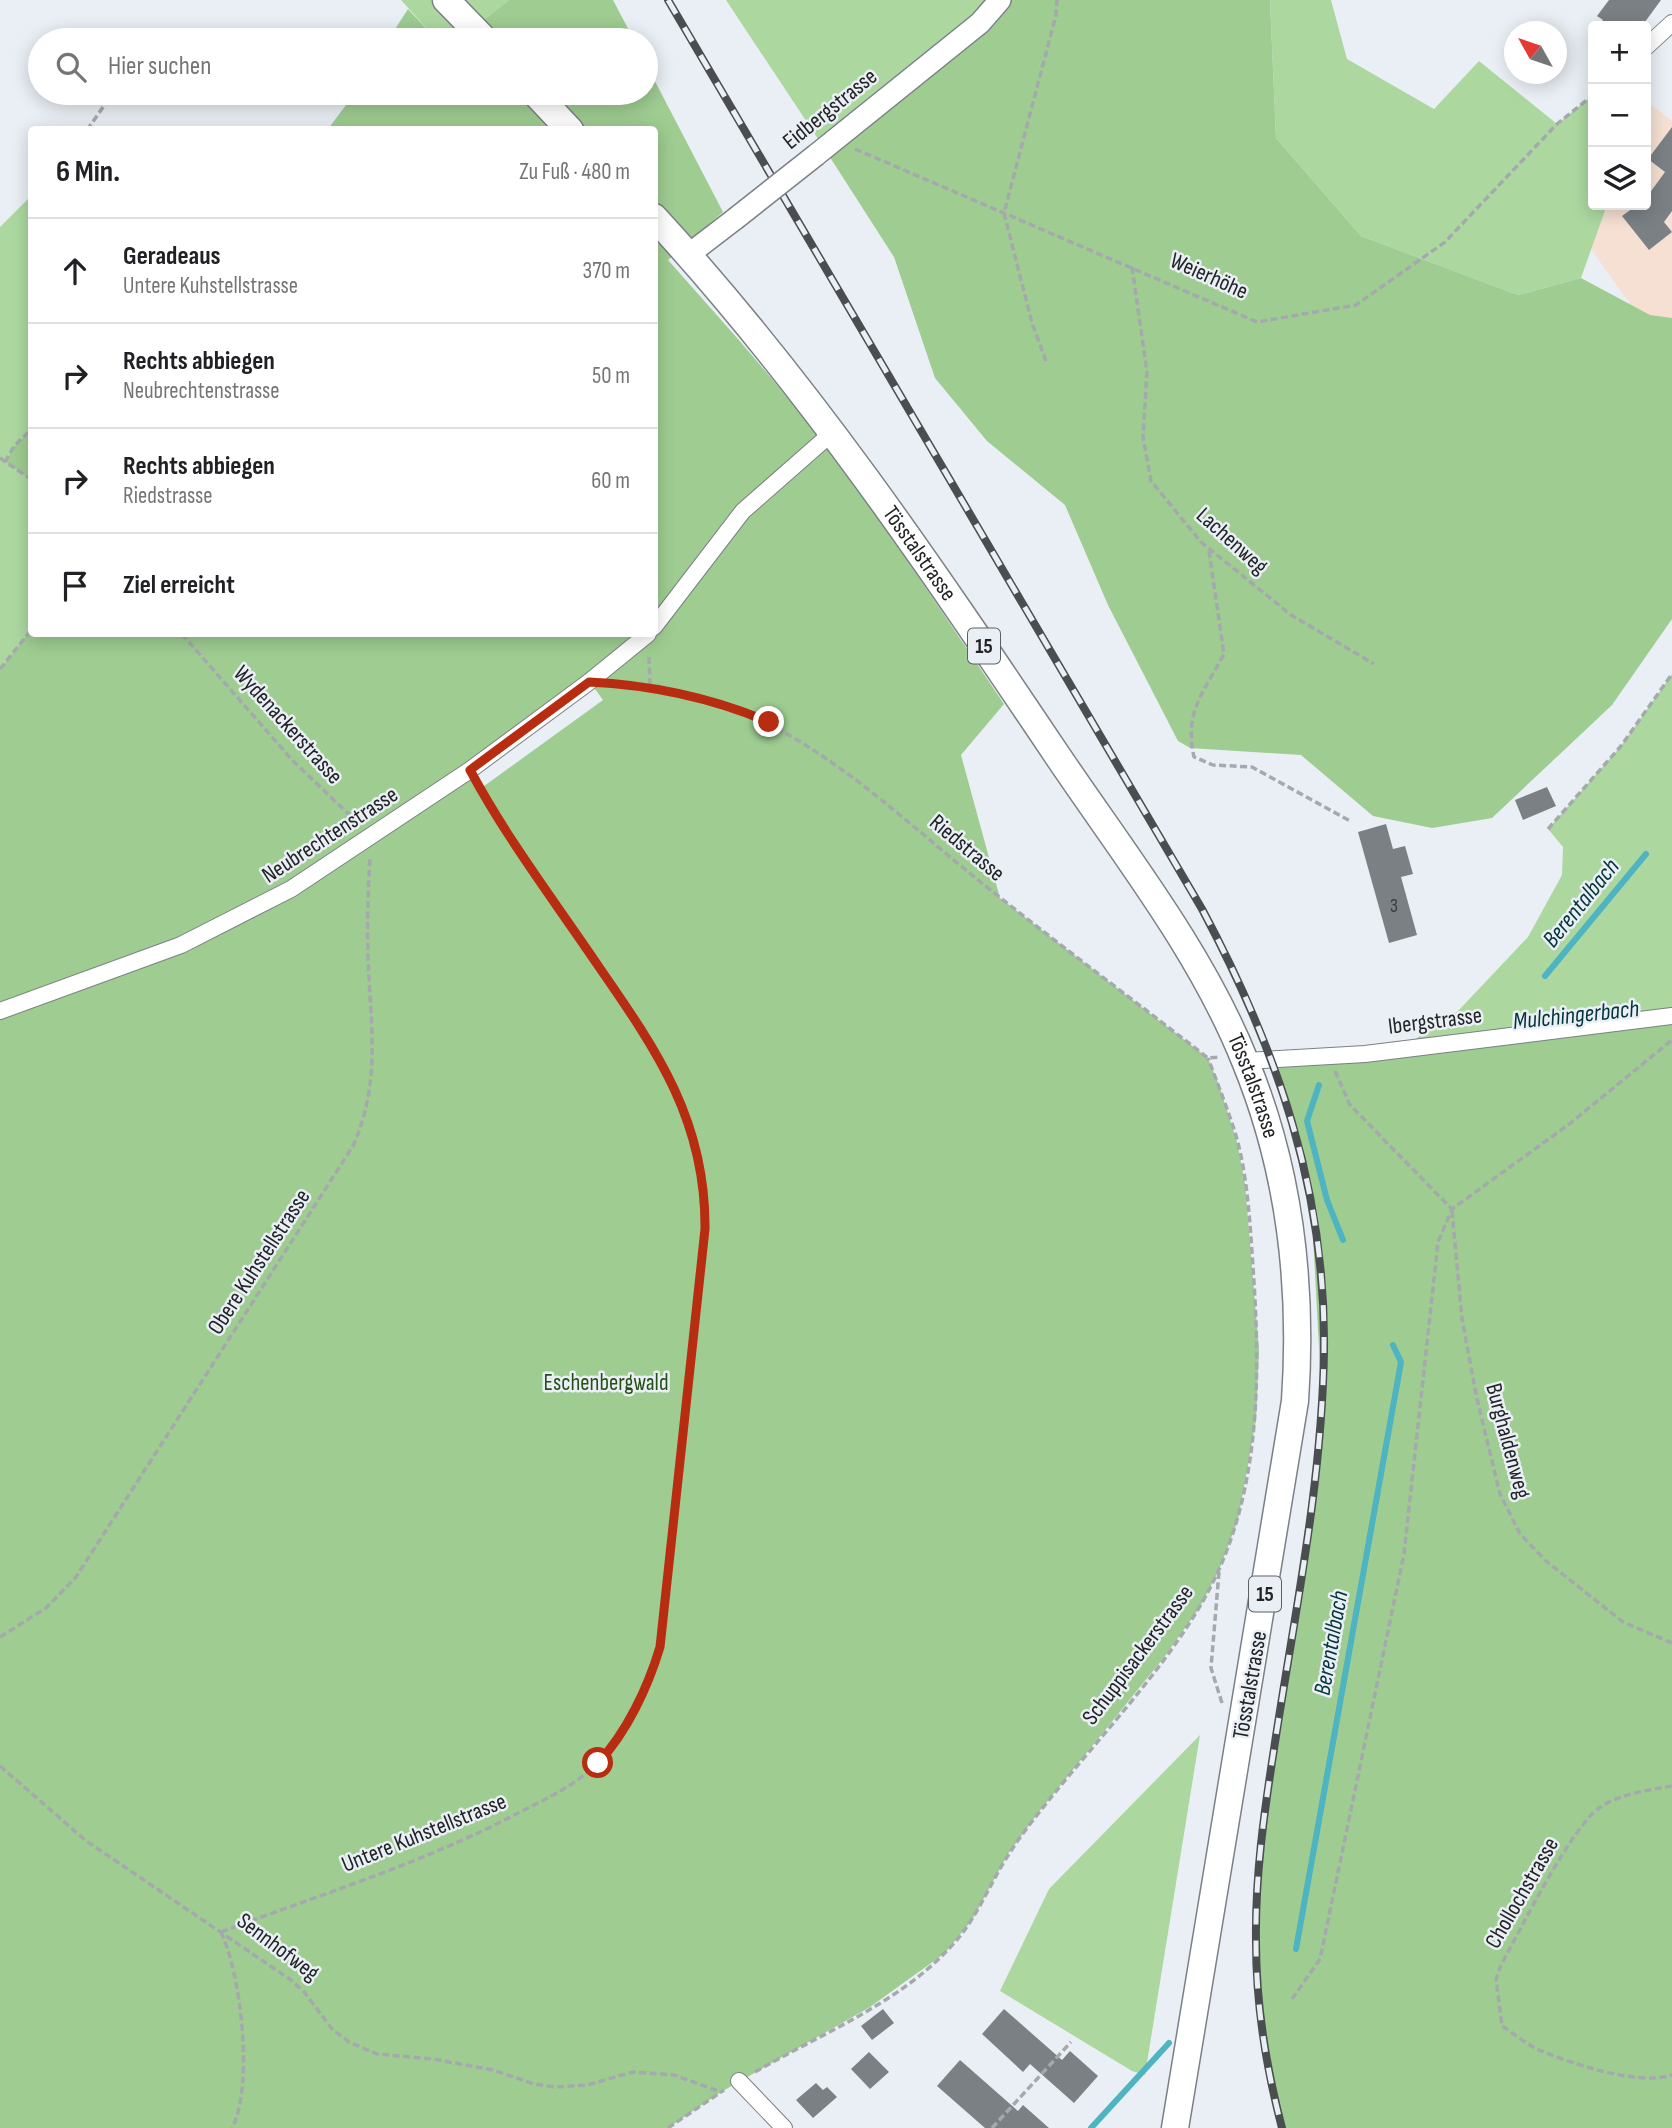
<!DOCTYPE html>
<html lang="de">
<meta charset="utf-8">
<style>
:root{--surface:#fff;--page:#f6f6f6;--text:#202124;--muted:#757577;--line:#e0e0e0}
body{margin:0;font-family:"Sofia Sans Condensed",sans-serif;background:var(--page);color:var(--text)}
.controls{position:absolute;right:21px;top:21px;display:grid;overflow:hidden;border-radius:7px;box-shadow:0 4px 18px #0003}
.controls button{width:63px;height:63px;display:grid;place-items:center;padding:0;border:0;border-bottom:2px solid var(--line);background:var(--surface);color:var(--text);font:35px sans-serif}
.compass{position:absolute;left:1504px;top:21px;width:63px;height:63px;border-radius:50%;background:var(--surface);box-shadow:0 4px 18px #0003;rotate:310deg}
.stop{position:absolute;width:21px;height:21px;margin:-16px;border:5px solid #b82c11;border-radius:50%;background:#fff}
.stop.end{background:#b82c11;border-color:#fff;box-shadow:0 2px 7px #0008}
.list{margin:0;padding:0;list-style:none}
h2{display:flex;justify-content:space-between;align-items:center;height:91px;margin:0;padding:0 28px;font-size:30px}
h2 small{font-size:23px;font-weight:400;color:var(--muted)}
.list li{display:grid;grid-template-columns:46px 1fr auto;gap:21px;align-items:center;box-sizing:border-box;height:105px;padding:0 28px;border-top:2px solid var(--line)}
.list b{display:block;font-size:26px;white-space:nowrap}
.list p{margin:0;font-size:23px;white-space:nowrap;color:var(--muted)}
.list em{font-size:23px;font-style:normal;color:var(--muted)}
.icon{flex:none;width:38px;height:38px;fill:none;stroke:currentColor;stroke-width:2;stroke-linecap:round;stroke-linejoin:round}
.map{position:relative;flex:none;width:1672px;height:2128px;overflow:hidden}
.search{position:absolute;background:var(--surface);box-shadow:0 4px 18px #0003;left:28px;top:28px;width:630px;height:77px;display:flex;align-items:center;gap:18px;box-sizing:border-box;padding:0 24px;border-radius:38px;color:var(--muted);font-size:26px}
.panel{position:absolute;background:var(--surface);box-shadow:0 4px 18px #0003;left:28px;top:126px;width:630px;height:511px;border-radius:7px}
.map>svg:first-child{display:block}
</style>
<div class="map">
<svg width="1672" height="2128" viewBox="0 0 1672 2128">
<rect width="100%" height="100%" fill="#eaeff5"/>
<path fill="#f6e0d3" d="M1646,101L1672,121V363L1591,249L1607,205H1646Z"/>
<path fill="#acd8a0" d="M401,0H509L458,40H437Z
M726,0H1000L824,148Z
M1270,0H1331L1347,59L1434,109L1479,61L1557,124L1593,95V205H1607L1581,278L1518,295L1361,236L1276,138Z
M31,196V429L14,446L5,462L31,480V629L0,669V227Z
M1672,674V1016L1403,1047L1458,1011L1528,937L1562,875L1563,847L1548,829L1621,746Z
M1200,1735L1145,2075L1132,2071L1000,1991L1049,1889Z"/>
<path fill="#9ecc91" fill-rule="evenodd" d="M509,0H613L634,40H458Z
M1000,0H1270L1276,138L1361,236L1518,295L1581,278L1650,315L1672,318V619L1612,705L1492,818L1432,828L1373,816L1301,755L1190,748L1178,741L1108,605L1065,505L987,441L935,378L894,257L824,148Z
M408,9L437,40H388Z
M646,64L723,212L668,260C721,320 775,379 823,443C886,527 945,616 1004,704L961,755L1000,898L1208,1058L1219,1085L1237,1142L1245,1184L1259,1350L1256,1420L1238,1520L1219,1570L1200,1607L1165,1656L1038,1813L1008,1854L972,1920L945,1953L870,2007L721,2092L668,2128H0V669L31,629L32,634H654V130L328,129L355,93H646ZM590,682L603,700L480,789L470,771Z
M31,429V480L5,462L14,446Z
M1672,1016V2128H1282C1263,2045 1253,1964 1258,1879L1322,1404L1311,1199L1293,1124L1273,1061Z"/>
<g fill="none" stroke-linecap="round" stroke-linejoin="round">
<path stroke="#4eb4c1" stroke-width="6" d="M1545,976L1646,854
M1319,1085L1307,1121L1327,1200L1343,1240
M1296,1949L1401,1362L1393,1345
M1091,2128L1169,2043"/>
</g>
<path fill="#7b8085" d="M1609,0H1661L1642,26H1599L1603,20L1597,16Z
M1672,127V211L1664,222L1672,232L1649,250L1622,216L1637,205H1646V198L1665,172L1648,159Z
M1547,787L1556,806L1523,820L1515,800Z
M1386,824L1393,849L1405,846L1413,874L1401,877L1417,935L1389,943L1358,832Z
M883,2009L894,2023L872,2040L861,2026Z
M1004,2009L1062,2060L1070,2051L1098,2076L1074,2103L1030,2064L1023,2072L982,2034Z
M869,2052L889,2072L870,2089L851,2069Z
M960,2060L1018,2111L1023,2105L1049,2128H985L937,2086Z
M816,2083L823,2090L827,2087L837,2097L813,2118L796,2100Z"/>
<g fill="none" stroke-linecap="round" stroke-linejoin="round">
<g stroke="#7b8085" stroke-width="18">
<path id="minor" d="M1646,47L1672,23
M654,627L743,511L833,432
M0,1011L181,945L291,889L470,770L589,682L648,634
M1245,1061L1365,1054L1672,1016
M739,2081L784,2128"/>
</g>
<g stroke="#7b8085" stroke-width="24">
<path id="tertiary" d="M816,155L980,23L1000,0
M688,255L735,219"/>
</g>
<g stroke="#7b8085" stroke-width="29">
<g id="primary">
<path d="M446,0L485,40"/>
<path d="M535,93L570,130"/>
<path id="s1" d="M654,217C807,383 932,569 1057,755C1123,853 1201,951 1245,1061C1290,1170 1303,1285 1295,1401L1175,2128"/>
</g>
</g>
<path stroke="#a5a9ae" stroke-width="3.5" stroke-dasharray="7 3.5" stroke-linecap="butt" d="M144,40L148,32
M87,130L113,93
M855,149L1257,322L1356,305L1445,242L1557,124L1593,95
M1132,267L1147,372L1143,437L1151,481L1201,542L1291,615L1374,664
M1046,361L1032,323L1004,213L1056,15L1057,0
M0,458L32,480
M5,462L14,446L32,429
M1209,551L1224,654C1204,692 1184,711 1194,757L1213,765L1252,767L1352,822
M182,634L293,761L359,824
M649,657L650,686
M0,669L32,629
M616,683C785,692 878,803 1002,899C1070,953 1140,1005 1208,1058L1219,1057
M1548,829L1621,746L1672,674
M1335,1071L1350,1105L1452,1209
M1452,1211L1462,1319L1477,1399L1500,1494L1520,1534L1546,1561L1623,1622L1672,1643
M1219,1572L1211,1668L1222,1703
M0,1637L46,1608L76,1577L353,1146C382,1081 370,1023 368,955C367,922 368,890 370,857
M0,1766L85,1840L291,1980L305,1993L332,2029L349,2042L377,2054L433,2059L493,2070L534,2084L555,2087L587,2085L633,2072L674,2075L721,2092
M1672,1786C1648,1790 1619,1794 1599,1808C1570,1829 1521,1929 1501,1965L1496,1979L1502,2026C1514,2034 1526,2044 1539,2050C1573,2064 1637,2086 1672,2075
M221,1932C322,1894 426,1862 522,1811C548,1798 577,1784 598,1763C628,1734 648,1686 660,1647L705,1229C708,1056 557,930 478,786
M221,1932C241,1974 254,2086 232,2128
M1292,1999L1320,1959L1404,1554L1438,1242L1452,1209L1568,1125L1672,1040
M755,2072C822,2033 903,2002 955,1942C978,1916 990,1883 1009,1854C1022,1833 1038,1814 1053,1795C1101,1736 1162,1671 1200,1606C1261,1504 1261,1382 1253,1267C1250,1225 1248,1180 1237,1139C1229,1112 1218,1085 1208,1058
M668,2128L724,2090
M992,2128L1071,2042"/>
<use href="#minor" stroke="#fff" stroke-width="16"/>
<use href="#tertiary" stroke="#fff" stroke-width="21"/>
<use href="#primary" stroke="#fff" stroke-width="26"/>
<g stroke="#4b4e51" stroke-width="8">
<path id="rail" d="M668,0L1202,909C1277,1050 1326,1189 1324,1351C1322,1485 1294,1617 1274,1749C1264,1813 1255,1877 1256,1942C1256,2005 1266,2067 1282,2128"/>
</g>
<use href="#rail" stroke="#eaeff5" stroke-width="5" stroke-dasharray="16" stroke-linecap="butt"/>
<g stroke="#7b8085" stroke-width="24" stroke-linecap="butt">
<path id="tertiary-bridge" d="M735,219L816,155"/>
</g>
<use href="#tertiary-bridge" stroke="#fff" stroke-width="21"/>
</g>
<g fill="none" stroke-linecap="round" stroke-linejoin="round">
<path stroke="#b82c11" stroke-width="9" d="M598,1763C627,1732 648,1687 660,1647L705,1229C706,1122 658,1052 599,967C555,902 507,839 470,770L589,682C653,685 710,697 769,722"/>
</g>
<g text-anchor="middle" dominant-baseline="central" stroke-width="5" stroke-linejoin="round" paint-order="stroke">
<g font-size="19" fill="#383a3d">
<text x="1394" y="906">3</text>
</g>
<g fill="#eaeff5" stroke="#5d6063" stroke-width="2">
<rect x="968" y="628.5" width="32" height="35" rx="5"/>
<rect x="1249" y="1576.5" width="32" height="35" rx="5"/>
</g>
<g font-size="21" font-weight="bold" fill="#212325">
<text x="984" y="646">15</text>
<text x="1265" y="1594">15</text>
</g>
<g font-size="23" fill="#212325" stroke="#eaeff5">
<text transform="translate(830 109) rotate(-39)">Eidbergstrasse</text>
<text transform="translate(1209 276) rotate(24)">Weierhöhe</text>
<text transform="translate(1232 541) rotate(42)">Lachenweg</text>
<text stroke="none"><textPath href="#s1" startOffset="429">Tösstalstrasse</textPath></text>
<text transform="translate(288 725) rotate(48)">Wydenackerstrasse</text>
<text transform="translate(330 835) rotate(-33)">Neubrechtenstrasse</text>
<text transform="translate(967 848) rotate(40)">Riedstrasse</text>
<text transform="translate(1435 1021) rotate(-7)">Ibergstrasse</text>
<text stroke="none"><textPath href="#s1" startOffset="1059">Tösstalstrasse</textPath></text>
<text transform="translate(259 1262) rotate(-57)">Obere Kuhstellstrasse</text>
<text transform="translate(1508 1441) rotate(75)">Burghaldenweg</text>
<text transform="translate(1138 1655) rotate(-53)">Schuppisackerstrasse</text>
<text transform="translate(1250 1685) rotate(-80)">Tösstalstrasse</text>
<text transform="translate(424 1833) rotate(-22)">Untere Kuhstellstrasse</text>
<text transform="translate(1522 1893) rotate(-60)">Chollochstrasse</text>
<text transform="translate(278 1947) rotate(37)">Sennhofweg</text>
</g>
<g font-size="23" fill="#245015" stroke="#eaeff5">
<text x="606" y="1383">Eschenbergwald</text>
</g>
<g font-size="24" font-style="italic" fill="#02343a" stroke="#eaeff5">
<text transform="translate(1581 903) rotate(-51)">Berentalbach</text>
<text transform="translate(1576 1015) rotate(-6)">Mulchingerbach</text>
<text transform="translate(1331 1643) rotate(-80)">Berentalbach</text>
</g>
</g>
</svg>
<div class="controls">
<button>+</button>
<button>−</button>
<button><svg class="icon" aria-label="layers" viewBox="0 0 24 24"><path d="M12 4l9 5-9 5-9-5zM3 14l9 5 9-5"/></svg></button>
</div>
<svg class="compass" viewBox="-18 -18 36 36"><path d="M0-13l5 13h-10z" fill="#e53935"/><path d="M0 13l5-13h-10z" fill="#757577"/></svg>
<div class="stop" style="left:598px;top:1763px"></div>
<div class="stop end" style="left:769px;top:722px"></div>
<div class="search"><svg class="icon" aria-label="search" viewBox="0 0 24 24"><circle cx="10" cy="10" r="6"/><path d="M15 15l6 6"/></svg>Hier suchen</div>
<section class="panel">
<h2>6 Min.<small>Zu Fuß · 480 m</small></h2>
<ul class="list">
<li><svg class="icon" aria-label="ahead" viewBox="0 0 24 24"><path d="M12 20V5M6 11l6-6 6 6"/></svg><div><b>Geradeaus</b><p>Untere Kuhstellstrasse</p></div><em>370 m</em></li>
<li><svg class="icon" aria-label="right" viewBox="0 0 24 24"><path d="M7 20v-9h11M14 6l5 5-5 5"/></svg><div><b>Rechts abbiegen</b><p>Neubrechtenstrasse</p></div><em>50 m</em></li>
<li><svg class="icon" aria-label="right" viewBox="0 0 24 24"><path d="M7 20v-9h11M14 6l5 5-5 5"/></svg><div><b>Rechts abbiegen</b><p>Riedstrasse</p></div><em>60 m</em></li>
<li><svg class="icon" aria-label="arrive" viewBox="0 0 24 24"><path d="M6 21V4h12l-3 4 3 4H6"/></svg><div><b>Ziel erreicht</b></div></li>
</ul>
</section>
</div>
